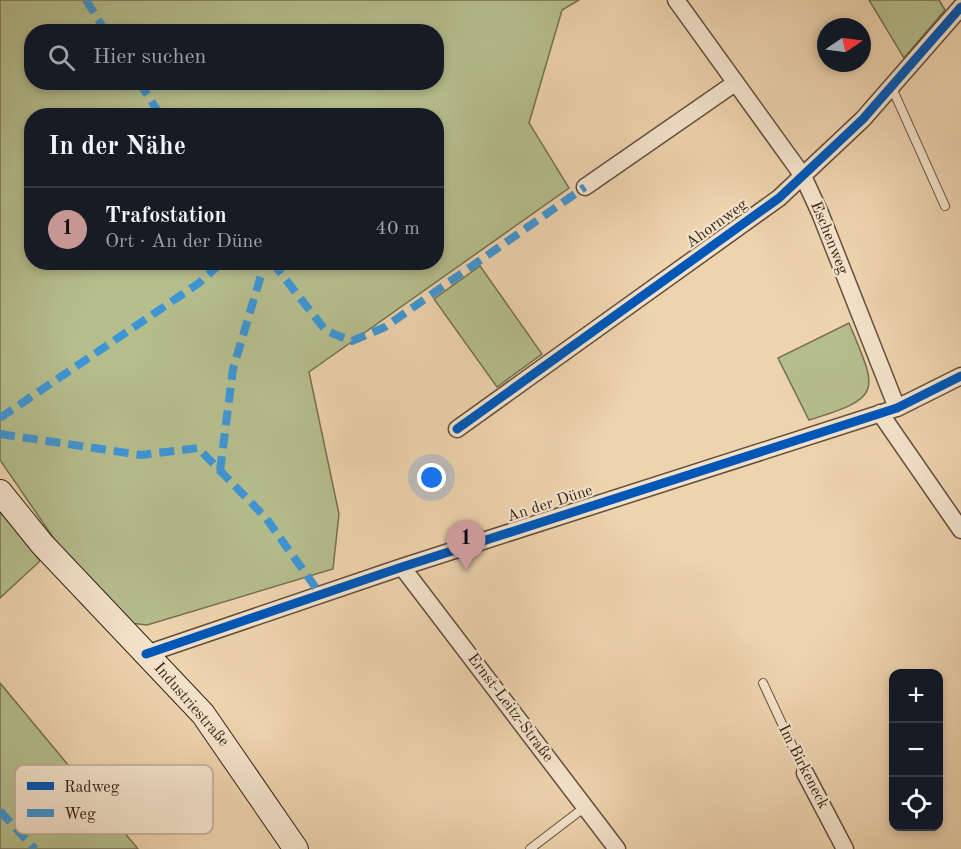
<!DOCTYPE html>
<html lang="de">
<meta charset="utf-8">
<style>
:root{--surface:#171b24;--page:#20242c;--text:#f1f3f6;--muted:#9ea1a6;--line:#363941;--accent:#c59692}
body{margin:0;font-family:"Old Standard TT",serif;background:var(--page);color:var(--text)}
.controls{position:absolute;right:18px;bottom:18px;display:grid;overflow:hidden;border-radius:12px;box-shadow:0 3px 9px #0003}
.controls button{width:54px;height:54px;display:grid;place-items:center;padding:0;border:0;border-bottom:2px solid var(--line);background:var(--surface);color:var(--text);font:30px sans-serif}
.compass{position:absolute;left:817px;top:18px;width:54px;height:54px;border-radius:50%;background:var(--surface);box-shadow:0 3px 9px #0003;rotate:77deg}
.you{position:absolute;left:432px;top:478px;width:21px;height:21px;margin:-15px;border:4px solid #fff;border-radius:50%;background:#1a73e8;box-shadow:0 0 0 9px #1a73e833}
.badge{display:grid;place-items:center;width:39px;height:39px;border-radius:50%;background:var(--accent);color:#111;font-size:20px;font-weight:700}
.pin{position:absolute;translate:-50% -50px;filter:drop-shadow(0 2px 3px #0008)}
.pin::after{content:'';position:absolute;top:32px;width:21px;height:18px;background:inherit;clip-path:polygon(0 0,100% 0,50% 100%)}
.list{margin:0;padding:0;list-style:none}
h2{display:flex;justify-content:space-between;align-items:center;height:78px;margin:0;padding:0 24px;font-size:26px}
h2 small{font-size:20px;font-weight:400;color:var(--muted)}
.list li{display:grid;grid-template-columns:39px 1fr auto;gap:18px;align-items:center;box-sizing:border-box;height:84px;padding:0 24px;border-top:2px solid var(--line)}
.list b{display:block;font-size:22px;white-space:nowrap}
.list p{margin:0;font-size:20px;white-space:nowrap;color:var(--muted)}
.list em{font-size:20px;font-style:normal;color:var(--muted)}
.icon{flex:none;width:33px;height:33px;fill:none;stroke:currentColor;stroke-width:2;stroke-linecap:round;stroke-linejoin:round}
.map{position:relative;flex:none;width:961px;height:849px;overflow:hidden}
.search{position:absolute;background:var(--surface);box-shadow:0 3px 9px #0003;left:24px;top:24px;width:420px;height:66px;display:flex;align-items:center;gap:15px;box-sizing:border-box;padding:0 21px;border-radius:24px;color:var(--muted);font-size:22px}
.panel{position:absolute;background:var(--surface);box-shadow:0 3px 9px #0003;left:24px;top:108px;width:420px;height:162px;border-radius:24px}
.map>svg:first-child{display:block}
</style>
<div class="map">
<svg width="961" height="849" viewBox="0 0 961 849">
<rect width="100%" height="100%" fill="#edd3ae"/>
<filter id="stains"><feTurbulence type="fractalNoise" baseFrequency=".00333" numOctaves="4"/><feColorMatrix values="0 0 0 0 .2 0 0 0 0 .09 0 0 0 0 .02 0 0 0 .5 -.17"/></filter>
<radialGradient id="worn" r=".72"><stop offset=".6" stop-color="#630" stop-opacity="0"/><stop offset="1" stop-color="#630" stop-opacity=".3"/></radialGradient>
<path fill="#b5bd8d" stroke="#757052" stroke-width="1.5" fill-rule="evenodd" d="M0,0H579L562,10L529,123L569,188L309,372L339,514L333,569L147,625L130,623L59,546L0,460ZM32,32H436V82H32ZM32,116H436V262H32Z
M869,0H939L945,10L904,58Z
M480,266L542,354L497,387L434,299Z
M849,323C877,391 885,397 809,420L778,358Z
M0,509L40,561L0,598Z
M0,683L138,849H0Z"/>
<g fill="none" stroke-linecap="round" stroke-linejoin="round">
<g stroke="#634f3c" stroke-width="10">
<path id="lane" d="M892,88L945,206
M763,683L805,773
M530,849L585,807"/>
</g>
<g stroke="#634f3c" stroke-width="19">
<path id="street" d="M676,0L803,176L820,213L897,408
M585,187L735,83
M880,413L961,530
M457,429L779,198L863,119L961,7
M402,567L617,849
M146,654L402,567L897,408L961,376
M805,773L845,849"/>
</g>
<g stroke="#352316" stroke-width="26">
<path id="secondary" d="M0,492L42,544L203,714L296,849"/>
</g>
<use href="#lane" stroke="#f3e2ca" stroke-width="8"/>
<use href="#street" stroke="#f3e2ca" stroke-width="16"/>
<use href="#secondary" stroke="#f3e2ca" stroke-width="24"/>
<path stroke="#3e95d4" stroke-width="8" stroke-dasharray="15 8" stroke-linecap="butt" d="M86,0L106,32
M139,82L161,116
M272,262L326,331L352,341L385,327L585,187
M0,418L199,283L222,262
M0,434L141,455L198,448L266,518L321,595
M220,471L233,369L265,262
M0,811L35,849"/>
<g stroke="#f3e2ca" stroke-width="13">
<path id="cycleway" d="M457,429L779,198L863,119L961,7
M146,654L402,567L897,408L961,376"/>
</g>
<use href="#cycleway" stroke="#0057b8" stroke-width="9"/>
</g>
<g text-anchor="middle" dominant-baseline="central" stroke-width="4.5" stroke-linejoin="round" paint-order="stroke">
<g font-size="16" fill="#352316" stroke="#f3e2ca">
<text transform="translate(717 224) rotate(-36)">Ahornweg</text>
<text transform="translate(829 238) rotate(68)">Eschenweg</text>
<text transform="translate(550 504) rotate(-18)">An der Düne</text>
<text transform="translate(191 705) rotate(49)">Industriestraße</text>
<text transform="translate(510 708) rotate(53)">Ernst-Leitz-Straße</text>
<text transform="translate(803 767) rotate(63)">Im Birkeneck</text>
</g>
</g>
<rect x="15" y="765" width="198" height="69" rx="9" fill="#f3e2ca" stroke="#baa994" stroke-width="1.5"/>
<rect x="27" y="782" width="27" height="8" fill="#0057b8"/>
<rect x="27" y="809" width="27" height="8" fill="#3e95d4"/>
<g font-size="16" fill="#352316">
<text x="64" y="792">Radweg</text>
<text x="64" y="819">Weg</text>
</g>
<rect width="100%" height="100%" filter="url(#stains)"/>
<rect width="100%" height="100%" fill="url(#worn)"/>
</svg>
<div class="controls">
<button>+</button>
<button>−</button>
<button><svg class="icon" aria-label="locate" viewBox="0 0 24 24"><circle cx="12" cy="12" r="6"/><path d="M12 2v4M12 18v4M2 12h4M18 12h4"/></svg></button>
</div>
<svg class="compass" viewBox="-18 -18 36 36"><path d="M0-13l5 13h-10z" fill="#e53935"/><path d="M0 13l5-13h-10z" fill="#9ea1a6"/></svg>
<div class="you"></div>
<div class="pin badge" style="left:466px;top:570px">1</div>
<div class="search"><svg class="icon" aria-label="search" viewBox="0 0 24 24"><circle cx="10" cy="10" r="6"/><path d="M15 15l6 6"/></svg>Hier suchen</div>
<section class="panel">
<h2>In der Nähe<small></small></h2>
<ul class="list">
<li><span class="badge">1</span><div><b>Trafostation</b><p>Ort · An der Düne</p></div><em>40 m</em></li>
</ul>
</section>
</div>
